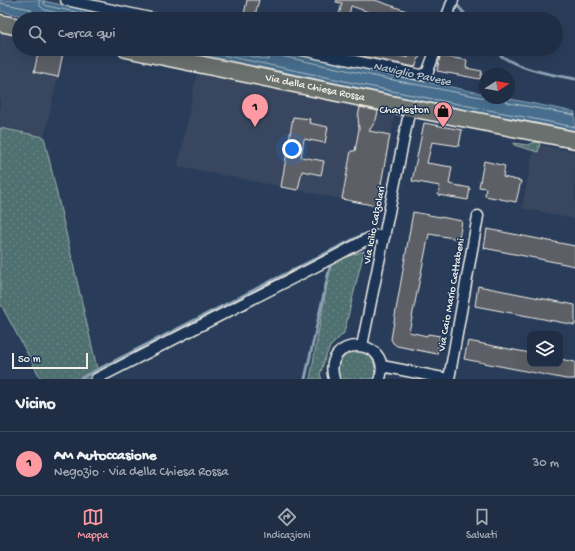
<!DOCTYPE html>
<html lang="it">
<meta charset="utf-8">
<style>
:root{--surface:#1f2e44;--page:#2c3a4f;--text:#f1f3f6;--muted:#a1a8b2;--line:#3c4a5d;--accent:#ff9aa2}
body{margin:0;font-family:"Gochi Hand",sans-serif;background:var(--page);color:var(--text)}
.controls{position:absolute;right:12px;bottom:12px;display:grid;overflow:hidden;border-radius:8px;box-shadow:0 4px 16px #0002}
.controls button{width:36px;height:36px;display:grid;place-items:center;padding:0;border:0;border-bottom:1px solid var(--line);background:var(--surface);color:var(--text);font:20px sans-serif}
.compass{position:absolute;left:479px;top:68px;width:36px;height:36px;border-radius:50%;background:var(--surface);box-shadow:0 4px 16px #0002;rotate:79deg}
.scale{position:absolute;left:12px;bottom:10px;width:76px;box-sizing:border-box;padding-left:4px;border:2px solid #f4f1e8;border-top:0;font-size:11px;line-height:14px;white-space:nowrap;color:#f4f1e8;-webkit-text-stroke:3px #1d3557;paint-order:stroke}
.you{position:absolute;left:292px;top:149px;width:14px;height:14px;margin:-10px;border:3px solid #fff;border-radius:50%;background:#1a73e8;box-shadow:0 0 0 6px #1a73e833}
.badge{display:grid;place-items:center;width:26px;height:26px;border-radius:50%;background:var(--accent);color:#111;font-size:13px;font-weight:700}
.pin{position:absolute;translate:-50% -33px;filter:drop-shadow(0 1px 2px #0008)}
.pin::after{content:'';position:absolute;top:21px;width:14px;height:12px;background:inherit;clip-path:polygon(0 0,100% 0,50% 100%)}
.list{margin:0;padding:0;list-style:none}
h2{display:flex;justify-content:space-between;align-items:center;height:52px;margin:0;padding:0 16px;font-size:17px}
h2 small{font-size:13px;font-weight:400;color:var(--muted)}
.list li{display:grid;grid-template-columns:26px 1fr auto;gap:12px;align-items:center;box-sizing:border-box;height:64px;padding:0 16px;border-top:1px solid var(--line)}
.list b{display:block;font-size:15px;white-space:nowrap}
.list p{margin:0;font-size:13px;white-space:nowrap;color:var(--muted)}
.list em{font-size:13px;font-style:normal;color:var(--muted)}
.icon{flex:none;width:22px;height:22px;fill:none;stroke:currentColor;stroke-width:2;stroke-linecap:round;stroke-linejoin:round}
.map{position:relative;flex:none;width:575px;height:379px;overflow:hidden}
.search{position:absolute;background:var(--surface);box-shadow:0 4px 16px #0002;left:12px;right:12px;top:12px;height:44px;display:flex;align-items:center;gap:10px;box-sizing:border-box;padding:0 14px;border-radius:22px;color:var(--muted);font-size:15px}
.sheet{height:116px;background:var(--surface)}
nav{display:flex;justify-content:space-around;align-items:center;box-sizing:border-box;height:56px;border-top:1px solid var(--line);background:var(--surface);font-size:11px;color:var(--muted)}
nav a{display:grid;justify-items:center;gap:2px}
nav .on{color:var(--accent)}
.map>svg:first-child{display:block}
</style>
<div class="map">
<svg width="575" height="379" viewBox="0 0 575 379">
<defs>
<pattern id="grass-dots" width="8" height="8" patternUnits="userSpaceOnUse"><rect width="8" height="8" fill="#4f7070"/><path d="M2 2h.1M6 6h.1" fill="none" stroke="#698584" stroke-width="1.8" stroke-linecap="round"/></pattern>
</defs>
<rect width="100%" height="100%" fill="#293d5a"/>
<filter id="ink" filterUnits="userSpaceOnUse"><feTurbulence type="fractalNoise" baseFrequency=".025" numOctaves="2"/><feDisplacementMap in="SourceGraphic" scale="8" xChannelSelector="R" yChannelSelector="G"/><feConvolveMatrix kernelMatrix="1 2 1 2 8 2 1 2 1" color-interpolation-filters="sRGB"/></filter>
<g filter="url(#ink)">
<path fill="#38475e" d="M0,31L19,34V49H64L44,137L0,128Z
M197,74L360,105L395,114L377,206L178,166Z
M535,144L575,152V219L522,208Z"/>
<path fill="url(#grass-dots)" stroke="#a2b0ac" d="M0,128L44,137L99,377L96,379H41L0,303Z
M535,142L540,143L538,152L514,145V143L527,145Z
M364,251L344,333L330,347L325,358L320,375L322,379H310L331,262Z
M355,351C369,352 380,364 373,379H340C334,366 341,355 355,351Z"/>
<path fill="#476e8e" stroke="#8ca2b2" d="M0,0H39L128,19H35L0,11Z
M175,49H268L485,94V98H505L575,112V131L386,94Z"/>
<g fill="none" stroke-linecap="round" stroke-linejoin="round">
<path stroke="#afbdc4" stroke-width="1" d="M39,0L40,6L45,10L85,19
M44,0V4L47,6L109,19
M0,3L30,9L34,13L36,19
M194,49L387,90L575,127
M218,49L268,60L270,57L267,49
M272,49L273,53L276,55L388,79L485,98
M505,98L506,101L509,103L575,115"/>
<path stroke="#8ca2b2" stroke-width="3" d="M457,5L469,19
M493,49C513,69 549,74 575,79
M79,379L362,235
M305,379L331,262"/>
</g>
<path fill="#5b5e66" stroke="#f4f1e8" d="M247,0H259L254,19H243Z
M337,0H375L427,18V19H389L351,6L348,19H338L342,3L336,2Z
M39,49H48L63,53L58,77L34,72Z
M344,49H371L408,58L412,49H423L415,67L344,52Z
M440,56L467,60L466,68L482,71L480,79L437,71Z
M360,107L378,111L376,120L369,131L390,135L377,206L342,199L351,151H355L359,129L358,117Z
M293,117L310,119L309,123L328,127L325,143L304,139L301,157L324,161L321,175L302,171L298,190L281,187Z
M424,123L462,130L459,146L432,142L427,163L452,167L449,184L470,188L468,200L438,195L440,186L412,181Z
M484,161L505,166L503,177L521,181L516,202L485,196L486,188L479,187Z
M413,212L462,221L459,239L429,234L409,332L427,336L428,334L440,336L437,354L397,346L393,343L391,339Z
M487,229L575,246V266L484,248Z
M478,286L575,305V325L475,306Z
M468,341L530,353V364H560V359L575,362V379H566L464,359Z"/>
<g fill="none" stroke-linecap="round" stroke-linejoin="round">
<g stroke="#f4f1e8" stroke-width="13">
<path id="minor" d="M66,0L155,19
M446,19L453,0
M298,49L421,75L426,73L428,71L436,49
M362,346L410,108
M382,366L448,379
M96,379L332,258L373,236L385,235
M334,379C321,335 393,335 380,379
M449,379L478,216"/>
</g>
<g stroke="#f4f1e8" stroke-width="19">
<g id="primary">
<path d="M0,23L19,27"/>
<path id="s1" d="M126,49L410,108L575,140"/>
</g>
</g>
<use href="#minor" stroke="#1d3557" stroke-width="10"/>
<use href="#primary" stroke="#6b706d" stroke-width="16"/>
</g>
</g>
<defs>
<g id="shop-pin" transform="scale(1)"><path d="M0 17L-7.5 6A9.5 9.5 0 1 1 7.5 6Z" fill="#ff9aa2" stroke="#1d3557"/><path d="M-5-2.5h2.3a2.7 3.5 0 0 1 5.4 0H5L5.5 6h-11ZM-1.5-2.5h3a1.5 2.3 0 0 0-3 0Z" fill="#111"/></g>
</defs>
<g fill-rule="evenodd">
<use href="#shop-pin" x="443" y="111"/>
</g>
<g text-anchor="middle" dominant-baseline="central" stroke-width="3" stroke-linejoin="round" paint-order="stroke">
<g font-size="11" fill="#f4f1e8" stroke="#1d3557">
<text stroke="none"><textPath href="#s1" startOffset="193">Via della Chiesa Rossa</textPath></text>
<text transform="translate(375 225) rotate(-79)">Via Icilio Calzolari</text>
<text transform="translate(452 295) rotate(-80)">Via Caio Mario Cattabeni</text>
</g>
<g font-size="11" fill="#f4f1e8" stroke="#1d3557" text-anchor="end">
<text x="429" y="111">Charleston</text>
</g>
<g font-size="12" font-style="italic" fill="#b7c3c8" stroke="#1d3557">
<text transform="translate(412 75) rotate(12)">Naviglio Pavese</text>
</g>
</g>
</svg>
<div class="controls">
<button><svg class="icon" aria-label="layers" viewBox="0 0 24 24"><path d="M12 4l9 5-9 5-9-5zM3 14l9 5 9-5"/></svg></button>
</div>
<svg class="compass" viewBox="-18 -18 36 36"><path d="M0-13l5 13h-10z" fill="#e53935"/><path d="M0 13l5-13h-10z" fill="#a1a8b2"/></svg>
<div class="scale">50 m</div>
<div class="you"></div>
<div class="pin badge" style="left:255px;top:127px">1</div>
<div class="search"><svg class="icon" aria-label="search" viewBox="0 0 24 24"><circle cx="10" cy="10" r="6"/><path d="M15 15l6 6"/></svg>Cerca qui</div>
</div>
<section class="sheet">
<h2>Vicino<small></small></h2>
<ul class="list">
<li><span class="badge">1</span><div><b>AM Autoccasione</b><p>Negozio · Via della Chiesa Rossa</p></div><em>30 m</em></li>
</ul>
</section>
<nav>
<a class="on"><svg class="icon" aria-label="map" viewBox="0 0 24 24"><path d="M3 6l6-2 6 2 6-2v14l-6 2-6-2-6 2zM9 4v14M15 6v14"/></svg>Mappa</a>
<a><svg class="icon" aria-label="directions" viewBox="0 0 24 24"><path d="M12 3l9 9-9 9-9-9zM9 14v-3h6M13 9l2 2-2 2"/></svg>Indicazioni</a>
<a><svg class="icon" aria-label="saved" viewBox="0 0 24 24"><path d="M7 4h10v16l-5-4-5 4z"/></svg>Salvati</a>
</nav>
